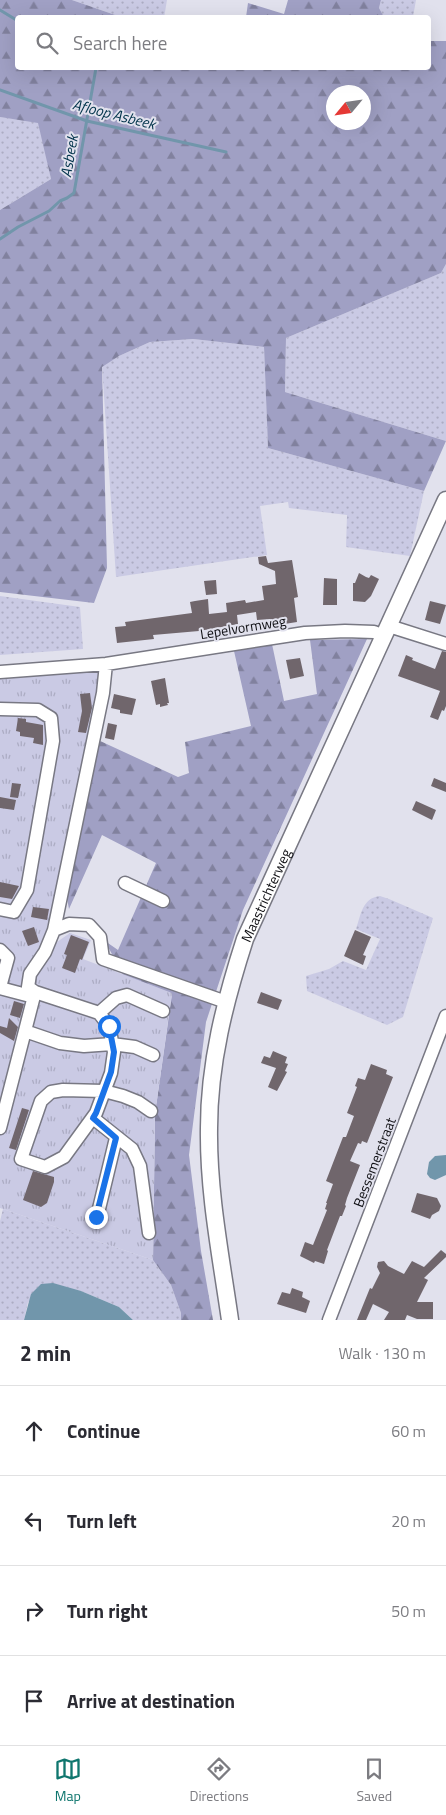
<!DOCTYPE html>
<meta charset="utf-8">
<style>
:root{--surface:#fff;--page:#f7f7f7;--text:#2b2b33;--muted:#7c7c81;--line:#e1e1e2;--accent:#0f766e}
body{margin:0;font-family:"Titillium Web",sans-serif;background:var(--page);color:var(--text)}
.compass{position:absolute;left:326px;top:85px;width:45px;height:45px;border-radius:50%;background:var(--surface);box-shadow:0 5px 20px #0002;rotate:241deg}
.stop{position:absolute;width:15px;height:15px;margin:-11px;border:4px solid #1a73e8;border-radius:50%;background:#fff}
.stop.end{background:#1a73e8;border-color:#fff;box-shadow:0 1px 5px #0008}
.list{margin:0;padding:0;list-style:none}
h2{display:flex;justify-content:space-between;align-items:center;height:65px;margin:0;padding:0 20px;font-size:21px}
h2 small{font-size:16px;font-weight:400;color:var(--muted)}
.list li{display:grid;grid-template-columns:32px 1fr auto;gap:15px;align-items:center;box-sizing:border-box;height:90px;padding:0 20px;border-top:1px solid var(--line)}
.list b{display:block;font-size:19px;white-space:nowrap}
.list em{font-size:16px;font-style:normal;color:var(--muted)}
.icon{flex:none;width:28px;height:28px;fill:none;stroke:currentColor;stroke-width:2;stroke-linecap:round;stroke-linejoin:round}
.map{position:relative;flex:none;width:446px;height:1320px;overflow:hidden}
.search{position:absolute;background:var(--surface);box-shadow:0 5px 20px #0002;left:15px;right:15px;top:15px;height:55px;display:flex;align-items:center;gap:12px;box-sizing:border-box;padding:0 18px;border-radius:5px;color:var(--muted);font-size:19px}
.sheet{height:425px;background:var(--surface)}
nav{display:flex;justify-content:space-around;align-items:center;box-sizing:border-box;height:70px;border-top:1px solid var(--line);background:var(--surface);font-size:14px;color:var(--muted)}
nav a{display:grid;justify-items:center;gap:2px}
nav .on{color:var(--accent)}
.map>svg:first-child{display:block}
</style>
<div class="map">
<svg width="446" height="1320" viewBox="0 0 446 1320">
<defs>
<pattern id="grass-dots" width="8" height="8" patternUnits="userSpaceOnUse" patternTransform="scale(1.25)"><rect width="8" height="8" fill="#cacae4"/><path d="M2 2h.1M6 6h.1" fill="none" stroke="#acacc3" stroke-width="1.8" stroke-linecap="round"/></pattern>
<pattern id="forest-firs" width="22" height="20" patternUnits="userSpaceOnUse" patternTransform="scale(1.25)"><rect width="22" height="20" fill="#a0a0c4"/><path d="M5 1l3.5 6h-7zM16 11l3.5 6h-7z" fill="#81819e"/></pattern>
<pattern id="park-tufts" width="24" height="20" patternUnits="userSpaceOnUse" patternTransform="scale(1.25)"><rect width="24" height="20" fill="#cacae4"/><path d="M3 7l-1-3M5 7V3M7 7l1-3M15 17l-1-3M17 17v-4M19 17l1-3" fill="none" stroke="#acacc3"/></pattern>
</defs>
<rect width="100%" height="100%" fill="#e1e1ed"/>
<path fill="url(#grass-dots)" d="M72,0H167L164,18L121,17Z
M381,0H416L413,17H384L379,8Z
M0,117L39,122L51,179L0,210Z
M446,264V441L285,392L286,338L441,273Z
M193,339L264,347L268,448L424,491L410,556L346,547L347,515L289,508L288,502L260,506L267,555L116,577L102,366L119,356L150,342Z
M0,596L80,607L83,649L0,655Z
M380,896L389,899L433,918L403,1017L387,1025L307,991L306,976L329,969L343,961L366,970L380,939L356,929C361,915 362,898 380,896Z
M3,1209L153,1260L171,1285L181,1313V1320H133L119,1307L81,1291L28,1302L24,1320H0V1221Z"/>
<path fill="url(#forest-firs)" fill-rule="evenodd" d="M0,0H72L121,17L18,18V68H428L429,41H446V264L441,273L286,338L285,392L446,441L424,491L268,448L264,347L193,339L150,342L119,356L102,367L107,568L94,603L0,592V210L51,179L38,123L0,117ZM364,92V122H334V92Z
M288,0H381L379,8L384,17H246L248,3L284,14Z
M367,639L243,910L206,1022L189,1155L201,1251L213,1320H181V1313L171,1285L153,1260L155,1114L172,994L123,975L105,941L118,950L156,863L102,835L69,909L66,893L98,740L178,777L189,773L185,742L251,726L234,651L272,644L284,701L317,694L310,640Z"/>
<path fill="url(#park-tufts)" d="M100,671C89,766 63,860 41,953L70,933L91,940L83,959L172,993L155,1114L153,1260L0,1208V679Z"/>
<path fill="#7196ab" d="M446,1155V1175L435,1180L430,1178L427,1174L429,1162L435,1156Z
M53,1283L81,1291L119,1307L133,1320H24L31,1294L41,1284Z"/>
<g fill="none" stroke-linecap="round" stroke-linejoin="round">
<path stroke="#7196ab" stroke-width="3" d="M0,10L18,21
M0,90L87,121L226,152
M0,239L18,227L49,211L60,201L67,198L74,193L96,68"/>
</g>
<path fill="#70666c" d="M266,556L268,563L292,560L298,597L294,598L297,622L278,625L277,620L270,621V619L257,620L256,612L237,615L238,624L199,631L153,635L154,639L117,643L115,627L126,626L125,622L192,613L190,602L195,601L208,599L209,614L227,612L226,603L245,600L246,603L264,600L262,586L276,584L275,571L259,564L258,557Z
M359,573L366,577L369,578L371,575L379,579L371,596L365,602L353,601V583H355Z
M324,578L337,579V605H323Z
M216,580L217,594L206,595L204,581Z
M430,601L446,605L440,624L425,620Z
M442,651L446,652V706L444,711L442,710L438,720L430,717L440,691L398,676L406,655L413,658L412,660L435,669Z
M300,658L304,676L290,679L286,660Z
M165,678L169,703H167L168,705L160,707V704L156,705L151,681Z
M90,693L92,708L86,733L78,732L82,711L80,694Z
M114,694L136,699L132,715L120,713V710L111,708Z
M18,718L26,719V722L43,725V745L33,743L34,738L20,736V732L16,731Z
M108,723L117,725L114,740L105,738Z
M434,778L446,783V792L431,786Z
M12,783L21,784L18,798L10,797Z
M0,797L16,800L14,810L0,808Z
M416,801L436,810L432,820L412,810Z
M0,882L19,886L12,899L0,897Z
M33,907L49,909L47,920L31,917Z
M34,927L39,942L28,946L22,931Z
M355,930L371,937L363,955L366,956L363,965L344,956Z
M71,935L89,942L82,960L80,959L75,973L62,968L67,955L64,954Z
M261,992L282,1000L278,1010L257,1003Z
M14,1001L24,1004L20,1018L10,1015Z
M9,1018L18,1027L14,1041L0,1033V1026L7,1028Z
M273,1051L287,1057L285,1063L288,1064L285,1071L287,1072L277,1091L268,1087L276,1068L261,1063L264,1056L270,1058Z
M371,1064L387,1070L386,1074L393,1077L367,1143L362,1141L361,1144L358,1143L350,1161L360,1165L347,1198L345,1205L346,1206L342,1216H340L327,1250L328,1251L324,1264L315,1261L314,1263L300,1256L305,1242L313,1245L327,1210L325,1209L327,1203H326L333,1184L326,1181L343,1137H346L354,1116L347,1113L357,1087L355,1086L358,1078L365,1080Z
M22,1108L29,1110L16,1150L9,1148Z
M33,1171L54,1177V1182L47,1203L41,1207L23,1200Z
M417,1193L437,1198L441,1206L439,1211L432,1215L430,1219L411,1212Z
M441,1250L446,1254V1257L424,1278L428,1280L417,1302H433V1319H417L407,1315L405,1320H384L389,1312L373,1304L366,1320H357L370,1288L372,1289L380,1273L377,1267L378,1262L384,1261L388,1266L404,1274L412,1261L424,1267Z
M292,1288L303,1292L302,1297L310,1301L306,1313L277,1304L282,1292L290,1294Z"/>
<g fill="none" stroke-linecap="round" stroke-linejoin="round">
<g stroke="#787883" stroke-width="15">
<path id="minor" d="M389,626L446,644
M0,672L106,664L305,633L345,631L374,632L384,636
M0,709L38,710L51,718L53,741L27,890L14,912L0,909
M125,883L163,901
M54,930L103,693L106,664
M0,950L8,958L0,987
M0,988L34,997
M35,992L99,1013L109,1026L114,1052L111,1073L96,1113L64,1157L45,1167L21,1159L41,1101L51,1092L63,1090L104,1091L123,1096L138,1102L151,1111
M99,1013L116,998L127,995L163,1011
M25,1031L60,1043L84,1046L112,1044L135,1047L153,1055
M93,1118L132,1149L140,1166L149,1233
M0,1128L35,992L28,987L30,974L45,952L54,930L69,924L89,925L100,937L103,959L226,1002
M97,1217L116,1138
M329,1320L446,1016"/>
</g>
<g stroke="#787883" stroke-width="19">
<g id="major">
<path id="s1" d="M230,1320C221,1257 208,1192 209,1128C209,1063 225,1001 245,939L446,500"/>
</g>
</g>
<use href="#minor" stroke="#fff" stroke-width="12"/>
<use href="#major" stroke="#fff" stroke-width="16"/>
</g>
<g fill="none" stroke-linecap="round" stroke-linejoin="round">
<path stroke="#1a73e8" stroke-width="6" d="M96,1217L116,1138L93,1118L96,1113L111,1072L114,1052L109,1026"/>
</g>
<g text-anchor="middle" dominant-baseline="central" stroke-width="4" stroke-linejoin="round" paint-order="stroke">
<g font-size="14" fill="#0e0e12" stroke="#e1e1ed">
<text transform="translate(243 627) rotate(-9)">Lepelvormweg</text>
<text stroke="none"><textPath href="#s1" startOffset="435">Maastrichterweg</textPath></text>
<text transform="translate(374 1162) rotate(-69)">Bessemerstraat</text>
</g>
<g font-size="15" font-style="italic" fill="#00334a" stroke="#e1e1ed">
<text transform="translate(114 114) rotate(14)">Afloop Asbeek</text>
<text transform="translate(69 156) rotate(-80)">Asbeek</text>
</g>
</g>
</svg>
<svg class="compass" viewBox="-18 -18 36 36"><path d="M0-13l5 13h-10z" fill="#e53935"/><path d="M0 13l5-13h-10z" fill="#7c7c81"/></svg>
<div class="stop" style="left:109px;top:1026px"></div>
<div class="stop end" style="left:96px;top:1217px"></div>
<div class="search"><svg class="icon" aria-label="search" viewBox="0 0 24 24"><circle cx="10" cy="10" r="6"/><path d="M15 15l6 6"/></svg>Search here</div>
</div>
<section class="sheet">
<h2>2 min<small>Walk · 130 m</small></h2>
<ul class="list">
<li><svg class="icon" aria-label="ahead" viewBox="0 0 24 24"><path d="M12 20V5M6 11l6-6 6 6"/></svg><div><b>Continue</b></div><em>60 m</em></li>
<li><svg class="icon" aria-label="left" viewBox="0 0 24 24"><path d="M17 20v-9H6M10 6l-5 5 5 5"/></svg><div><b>Turn left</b></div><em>20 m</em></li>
<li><svg class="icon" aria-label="right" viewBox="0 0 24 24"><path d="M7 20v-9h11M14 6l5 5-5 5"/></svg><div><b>Turn right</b></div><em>50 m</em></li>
<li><svg class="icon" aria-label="arrive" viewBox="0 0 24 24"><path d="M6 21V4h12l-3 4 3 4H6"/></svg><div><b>Arrive at destination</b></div></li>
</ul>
</section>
<nav>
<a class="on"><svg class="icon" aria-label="map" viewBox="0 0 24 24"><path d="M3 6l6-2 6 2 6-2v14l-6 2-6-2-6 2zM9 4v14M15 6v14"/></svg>Map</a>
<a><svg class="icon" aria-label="directions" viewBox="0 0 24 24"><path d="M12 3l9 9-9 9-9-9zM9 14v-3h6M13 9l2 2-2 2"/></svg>Directions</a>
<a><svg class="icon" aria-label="saved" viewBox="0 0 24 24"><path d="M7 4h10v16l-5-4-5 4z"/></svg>Saved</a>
</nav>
